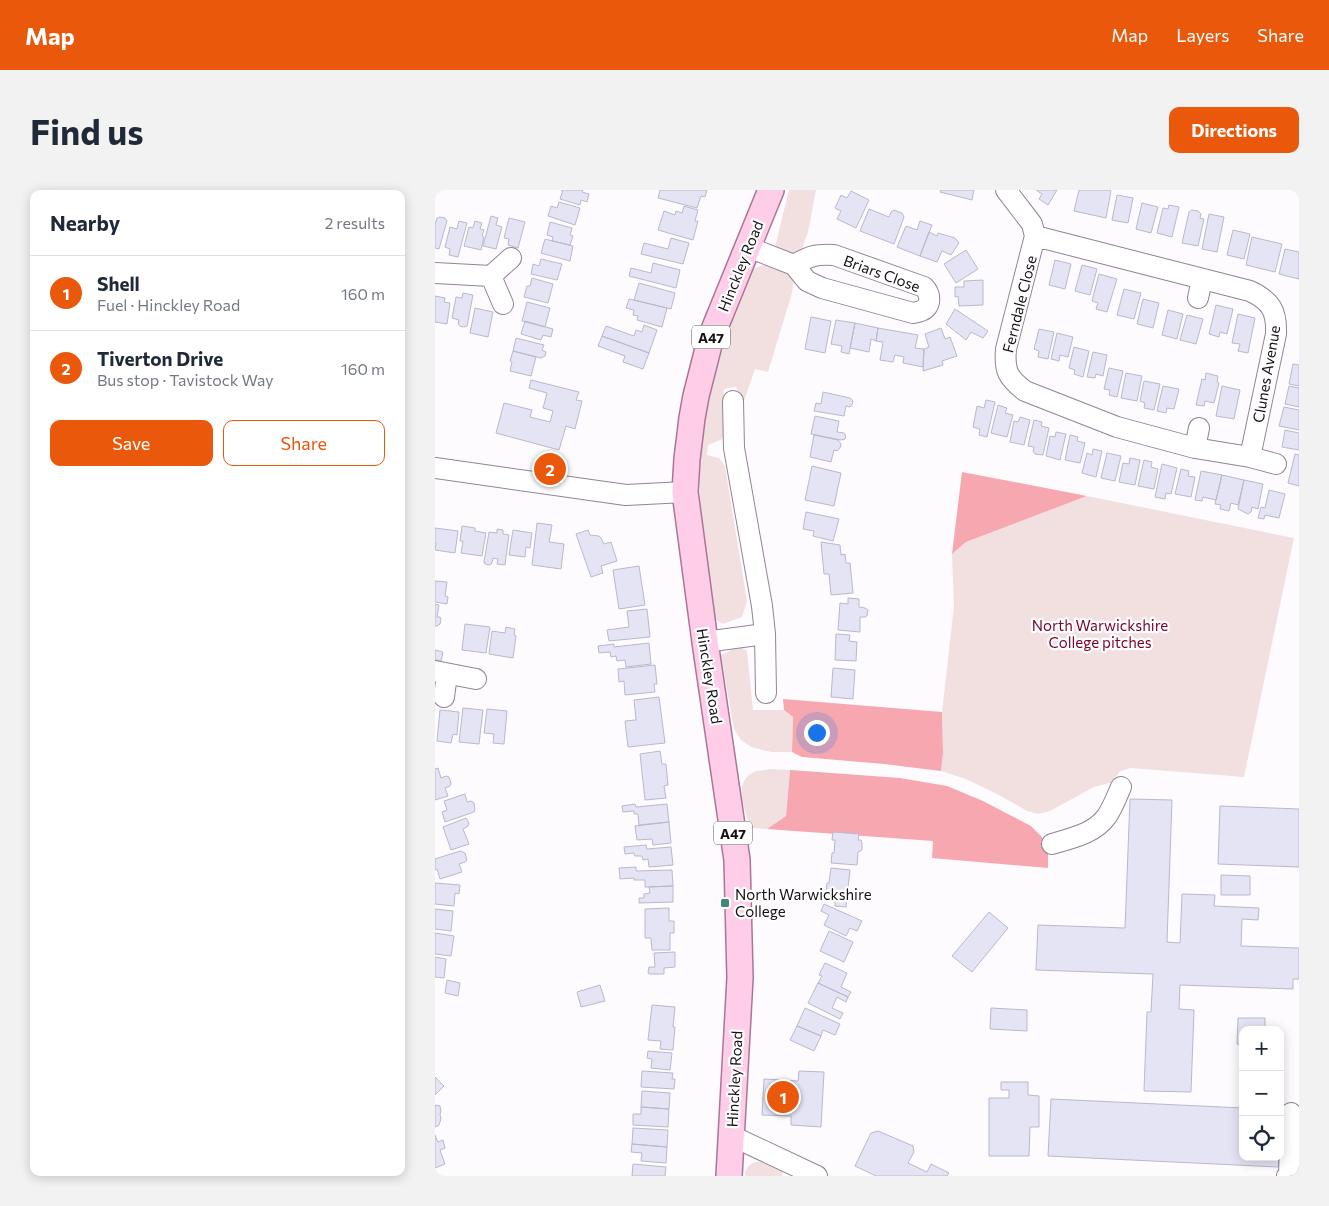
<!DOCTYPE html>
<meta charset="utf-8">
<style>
:root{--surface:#fff;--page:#f2f2f3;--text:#1f2937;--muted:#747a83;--line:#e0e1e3;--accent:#ea580c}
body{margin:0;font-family:Commissioner,sans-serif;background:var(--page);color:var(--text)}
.controls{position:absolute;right:15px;bottom:15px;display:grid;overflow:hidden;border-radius:10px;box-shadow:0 2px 12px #0003}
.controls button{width:45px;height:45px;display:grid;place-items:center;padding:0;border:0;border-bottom:1px solid var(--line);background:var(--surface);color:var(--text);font:25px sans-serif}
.you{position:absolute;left:381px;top:542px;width:18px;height:18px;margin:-12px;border:4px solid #fff;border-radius:50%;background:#1a73e8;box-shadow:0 0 0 8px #1a73e833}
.badge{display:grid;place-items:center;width:32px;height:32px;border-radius:50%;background:var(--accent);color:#fff;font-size:16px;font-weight:700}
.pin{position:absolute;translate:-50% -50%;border:2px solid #fff;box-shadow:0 1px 5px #0006}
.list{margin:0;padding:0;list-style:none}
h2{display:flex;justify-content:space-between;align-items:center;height:65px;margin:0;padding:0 20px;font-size:21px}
h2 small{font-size:16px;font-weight:400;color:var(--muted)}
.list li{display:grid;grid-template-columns:32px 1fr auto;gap:15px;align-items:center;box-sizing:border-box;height:75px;padding:0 20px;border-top:1px solid var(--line)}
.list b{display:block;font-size:19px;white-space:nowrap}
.list p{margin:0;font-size:16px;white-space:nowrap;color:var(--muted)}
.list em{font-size:16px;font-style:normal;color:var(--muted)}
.actions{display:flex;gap:10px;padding:15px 20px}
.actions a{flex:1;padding:11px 0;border:1px solid var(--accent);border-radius:10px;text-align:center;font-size:18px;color:var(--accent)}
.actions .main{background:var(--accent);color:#fff}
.icon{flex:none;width:28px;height:28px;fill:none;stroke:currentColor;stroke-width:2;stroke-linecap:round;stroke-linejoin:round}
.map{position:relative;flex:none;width:864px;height:986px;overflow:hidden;border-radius:10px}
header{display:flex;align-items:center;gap:30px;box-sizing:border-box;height:70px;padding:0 25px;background:var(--accent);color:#fff}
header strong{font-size:24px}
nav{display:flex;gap:28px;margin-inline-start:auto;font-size:18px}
.intro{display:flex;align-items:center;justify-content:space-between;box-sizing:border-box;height:120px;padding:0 30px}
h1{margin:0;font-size:35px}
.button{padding:12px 22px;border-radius:10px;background:var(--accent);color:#fff;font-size:18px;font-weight:700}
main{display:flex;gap:30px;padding:0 30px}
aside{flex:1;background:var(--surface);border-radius:10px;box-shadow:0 2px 12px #0003}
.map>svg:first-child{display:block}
</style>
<header>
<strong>Map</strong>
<nav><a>Map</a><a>Layers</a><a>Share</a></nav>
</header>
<div class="intro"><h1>Find us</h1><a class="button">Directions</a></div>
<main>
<aside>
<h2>Nearby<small>2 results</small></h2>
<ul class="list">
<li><span class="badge">1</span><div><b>Shell</b><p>Fuel · Hinckley Road</p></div><em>160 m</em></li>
<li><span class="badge">2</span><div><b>Tiverton Drive</b><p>Bus stop · Tavistock Way</p></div><em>160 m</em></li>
</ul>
<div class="actions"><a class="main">Save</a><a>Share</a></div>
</aside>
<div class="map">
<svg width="864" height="986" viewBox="0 0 864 986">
<rect width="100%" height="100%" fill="#fdfbfe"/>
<path fill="#f2e0e1" d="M354,0H381L373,42L365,64H358L340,57Z
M329,75H339L359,85L357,103L333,182L320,179L309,211L301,197L289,199L288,249L273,255L272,265L284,268L290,276L312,411L307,427L288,434L278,428L268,352L265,307L264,274L269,229L293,139L313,87L320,78Z
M652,306L859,348L809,587L695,578L684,582L678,592L659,597L615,621L603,624L592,621L564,605L531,589L506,581L508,563L507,522L519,416L517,364L531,352Z
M304,456L312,461L318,520H349L358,527L357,562H336L316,557L306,550L299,539L286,465Z
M334,579L355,580L351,626L332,639L315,638C310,620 296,589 322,581C326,580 331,580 334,579Z
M321,972H327L348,981L347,986H311L310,984C311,978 314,974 321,972Z"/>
<path fill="#f6a7af" d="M527,282L652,306L531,352L517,364Z
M348,509L507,522L508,563L506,581L449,574L367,567L357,562L358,527L349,520Z
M355,580L465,588L512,596L548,611L596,636L607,647L613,660V678L497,668L498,651L332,639L351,626Z"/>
<path fill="#e5e4f5" stroke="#bab8cc" d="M126,0H148L147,2L154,4L152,12L146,10L145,15L125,9L128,0Z
M225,0H272L270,7L266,6L262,18L223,8Z
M506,0H539L537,10L505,2Z
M601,0H622L613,15L604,9L607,4Z
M644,0H675L676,1L671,28L639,21Z
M416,1L434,10L421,38L402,29L406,21L400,18L406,5L412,8Z
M682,5L698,8L693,33L677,30Z
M124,12L145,18L140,35L113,26L116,16L122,18Z
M707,13L723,17L716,43L701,39Z
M734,15L744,17L737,47L722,43L728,18L733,19Z
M249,16L263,20L260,31H263L258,50L223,40L229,21L240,25L241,21L247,23Z
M434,19L454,27L456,22L459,20L467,23L469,27L459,54L425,41Z
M757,20L763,21L766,24L765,28L769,29L763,56L747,53L754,22Z
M774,24L789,27L782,62L767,59Z
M56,26L63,28L61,35L67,37L61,59L48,56Z
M5,27L10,28L12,31L4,59L0,58V32H1L2,28Z
M74,28L90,32L83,58L73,55L74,49L69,48Z
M24,31L32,33L23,67L14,65L15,59L10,57L15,37L22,39Z
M40,31L47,33L45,39L49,40L47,46L49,47L46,60L29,56L34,37L38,38Z
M485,31L497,35L485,66L462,57L471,36L482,40Z
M115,32L137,38L135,45L138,46L135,55L117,51L118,47L112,45Z
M798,40L815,44L809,69L792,65Z
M494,42L502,46L503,43L520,48L524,53L516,65L507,61L502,72L485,66Z
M817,47L847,54L840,82L811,75Z
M236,48L254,53L248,74L206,64L209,53L233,59Z
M110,49L138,56L135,71L106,63Z
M850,59L864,62V89L844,84Z
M531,60L543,79L521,93L509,74Z
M106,69L127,74L122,90L96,84L98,74L104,76Z
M620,70L636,74L630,99L614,95Z
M218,73L245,80L241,98L194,86L196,78L216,83Z
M647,75L662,79L655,105L640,101Z
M664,84L682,89L672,122L661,119L663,113L657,111Z
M97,88L118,94L113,113L89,107L92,96H95Z
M548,90V115L524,116L523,106L520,107V97H529V91Z
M204,93L240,103L236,119L199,110Z
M689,99L706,103L699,129L682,125Z
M28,103L38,105L32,136L29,137L25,136L23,134L24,130L17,128L21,107L27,108Z
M0,106L10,108L9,112L15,113L12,134L0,132Z
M194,109L232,118L227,137L202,130L203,126L198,125L199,120L191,118Z
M708,109L724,113L718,138L702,134Z
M92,112L115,118L110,137L87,131Z
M781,115L798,119L792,144L785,142L784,147L774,144Z
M40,118L58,122L53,147L35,143Z
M520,119L553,141L548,148L536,142L531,150L511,134Z
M733,120L748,124L742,149L727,145Z
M803,124L820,128L813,163L803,161L805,154L797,153Z
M752,125L768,129L761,154L745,150Z
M376,127L396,131L390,163L370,159Z
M401,130L420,133L414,164L406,162L407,156L396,154Z
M90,131L118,139L116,147L108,145L106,150L86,144Z
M420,133L443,138L441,151L436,149L434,162L415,158Z
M209,135L222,140L214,163L167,146L171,136L199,146L201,140L207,142Z
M443,138L483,145L480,158L489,159L488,177L468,173L469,167L460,165L458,172L445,170L448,152L441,151Z
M506,138L510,149L515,147L522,166L507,171L508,175L488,181L489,159L494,157L490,144Z
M604,139L619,142L613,169L603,167L604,161L599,159Z
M622,143L638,147L633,167L625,165L624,171L616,169Z
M167,146L214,163L208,179L188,172L190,166L163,156Z
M81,148L109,155L107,160L111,162L110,166L106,168L78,161Z
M639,157L654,161L648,187L639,184L640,180L634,178Z
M78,161L101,167L96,186L75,181L77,172L75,171Z
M658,162L672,165L668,186L661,184L660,188L652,187Z
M858,174L864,175V196L854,194Z
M674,178L688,181L682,207L674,205L675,200L669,199Z
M691,183L707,186L702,211L686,208Z
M771,183L783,186L782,192L784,193L779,213L770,211L769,216L761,215L767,189L770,190Z
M96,190L144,202L141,210L147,211L140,239L131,236L124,260L61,243L69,213L97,220L95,227L115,232L118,221L108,218L112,203L94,198Z
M709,191L725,194L719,220L709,218L710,213L705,211Z
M728,196L744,199L739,219L732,218L731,223L722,221Z
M787,196L805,200L799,229L781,226Z
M854,196L864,198V217L850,214Z
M388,202L415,208L418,211L417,215L415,217L411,216L409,226L379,221L381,213L386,214Z
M551,210L560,212L552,247L544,245L545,239L538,237L542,216L549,218Z
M563,215L572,218L570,223L578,225L572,247L556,243Z
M849,217L864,220V240L844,236Z
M380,226L404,231L402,242L409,243L411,246L410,249L406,250L376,244Z
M585,227L595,230L589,255L575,252L579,231L583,232Z
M599,230L607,232L606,236L614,238L608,265L600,264L598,261L599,257L593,256Z
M850,240L864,243V260L847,257Z
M621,242L631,244L625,270L611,266L615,246L620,247Z
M379,245L403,250L406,254L405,258L402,261L399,260L396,272L375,267Z
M635,245L643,247L642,251L650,253L645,273L630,270Z
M658,259L667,261L661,287L647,283L652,263L657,265Z
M672,263L686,266L680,291L666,288Z
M860,264L864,265V296L853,293Z
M695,268L705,270L700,295L684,292L688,273L694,274Z
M709,270L717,272L716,277L723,279L719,299L703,296Z
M727,274L742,278L736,304L731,303L730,309L720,307Z
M377,276L406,283L399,316L370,310Z
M746,279L754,281L753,286L760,287L756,307L740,304Z
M766,281L787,285L781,310L768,307L767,311L760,310Z
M787,285L809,290L803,315L796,313L794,321L785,319L786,315L780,314Z
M809,290L828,294L823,319L817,317L816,322L813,324L803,319Z
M834,300L850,304L844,328L830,325L829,329L823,328L826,317L830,318Z
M371,322L404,329L398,351L378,346L379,341L368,339Z
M102,333L117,335L114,352L129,354L126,379L97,375Z
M27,336L40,338V341L51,343L47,366L26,363L28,351H25Z
M0,338L23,341L20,363L0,360L1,353H0Z
M62,339L68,340V344L74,345L70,375L62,374L63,369L58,368L57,373L55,375L50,374L49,372L54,342L62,343Z
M78,340L97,343L95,358L91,357L90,367L74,365Z
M153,340L155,345L164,346L166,348L169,354L176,352L182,371L166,376L168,383L156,387L141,344Z
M386,352L405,355L406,365L410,364L411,373H415L418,403L396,405L394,384H389Z
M204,376L210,415L184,419L178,380Z
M0,391L12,392L10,406L13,407L12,414L0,412Z
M413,408L424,409V417L430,418L433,420L432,426L430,427H425V442L403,440L405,413L413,414Z
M0,414L4,415L2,427H5L6,429L5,434L2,436H0Z
M212,419L215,447L174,451L172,440L194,437L192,421Z
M30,434L55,437L51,463L27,460Z
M71,437L80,439L79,445L81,446L78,468L54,464L57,441L70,443Z
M401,444L415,445L414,451L422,452L421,471L400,470Z
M214,453L216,474L191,477L190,470L182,471L181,466L176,467L175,462L164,463L163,456L179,454V457Z
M0,460L8,462L6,471L0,470Z
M220,475L222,494H219L220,502L190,505L189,491L184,492L183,479Z
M398,478L420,480L418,509L396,507Z
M224,507L230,553L193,557L190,531L201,530L199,510Z
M28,518L48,520L44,554L24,552Z
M52,519L72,521L69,554L58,553L59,544L49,543Z
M5,520L24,522L22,545L18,544L16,553L2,551Z
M225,561L227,574H231L233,595L229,596L231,608L210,610L205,564Z
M3,578L6,588L11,586L14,587L16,593L15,596L10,598L13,606L0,610V579Z
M30,604L32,612L36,611L39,613L40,619L39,622L10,632L7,622L12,620L9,611Z
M695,609L737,610L732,752L745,753L747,704L780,705L779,716L824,718L823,730L807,729L806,756L864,758V789H858V799L745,795L744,819L759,820L756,902L709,901L712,822H716L718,784L601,780L603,735L690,738Z
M200,614L201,617L232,614L234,632L204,635L203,624H199V621L188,622L187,616Z
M785,616L864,619V677L783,674Z
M31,628L33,631L34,634L32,637L28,639L34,654L16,660L8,637Z
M234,632L236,653L218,655L217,649L202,650L200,636Z
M398,642L424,644L423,650H426L427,653V660L423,662L422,675L396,673L397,663H399L400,650H397Z
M211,655L212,659L236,657L238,675L214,677L213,669L208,670L207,666H200L199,663L190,664L189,657Z
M25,661L30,663L32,670L30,672L24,674L27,682L5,689L2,679L0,680V669Z
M201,677V681L237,680L238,696L210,697V690H199V688L185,689L184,678Z
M396,678L415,680L411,717L400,716V710L390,709L392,693H394Z
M786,685L815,686V705H786Z
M0,693L25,695L24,704L20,703L19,716L0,714Z
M238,696V712L204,713V708H209V704L215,703L214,697Z
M389,714L427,731L422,741L415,738L411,746L389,735L394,725L386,721Z
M234,718V731H239V743H235V760H217L216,748H210V719Z
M0,719L18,721L16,741L0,739Z
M554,722L573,738L537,782L517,766Z
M394,741L418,752L409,772L385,761Z
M0,743L19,746L16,766L0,764Z
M240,762V777L229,778V784H214L213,782L214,777H220L219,763Z
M0,767L11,769L9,788L0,787Z
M390,773L412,783L406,797L416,802L413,807L383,793L387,786L384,785Z
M12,790L25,793L23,806L10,803Z
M383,793L413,807L411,812L402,807L397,818L408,823L405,829L373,813Z
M165,795L170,811L146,817L142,802Z
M217,815L240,817L238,837H240L238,860L225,859L226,851L213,850Z
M370,818L405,834L400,845L388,840L386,846L362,836Z
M556,818L592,820V841L555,839Z
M803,828H830V840H808V855L802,854Z
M362,836L386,846L379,861L355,850Z
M213,861L237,863L235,880L216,878L217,869L212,868Z
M207,881L238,883L237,889H240L239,899L206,897Z
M364,881L389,882L386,937L356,935V926L327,925L329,889L363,891Z
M0,887L9,896L0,905Z
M566,892H593V905L604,906V937H595L594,966H554V908H574V900H566Z
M207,901L235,903L234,919L206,917Z
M616,909L808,918V967H844L843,977L613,966Z
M1,915L5,916L6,921L5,924L6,929L4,935L0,937V916Z
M206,917L234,919L233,937L198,935V924H206Z
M198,938L233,940L232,957L197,954Z
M443,941L478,956L479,962L473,973L492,982L496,974L514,983L512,986H441L420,976L436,943Z
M0,945L3,952L8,950L10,958L5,960L10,974L0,978Z
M197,954L232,957L231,973L206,971L207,963L196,962Z
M198,974L231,977L230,986H197Z"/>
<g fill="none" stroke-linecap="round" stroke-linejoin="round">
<g stroke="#918495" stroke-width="22">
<path id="minor" d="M571,0L597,34L600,46L571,159C569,181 573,188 590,201L682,237L760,258L815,267L841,274
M600,46L815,101C836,111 842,121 841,144L815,267
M313,57L359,75C375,66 380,64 399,65L489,97C496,104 497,117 486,121C484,122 481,122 478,123L387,98L372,91L359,75
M0,83L56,86
M763,108L767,89
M68,114L56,86L76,68
M298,211L299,258L327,416L330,444L331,503
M760,258L764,238
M0,278L191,305L250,302
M270,452L330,444
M0,481L41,489
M9,507L12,484
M617,654C637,648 659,644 672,626C678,617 682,606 686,597
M297,946L382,986
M852,986L854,985L856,923"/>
</g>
<g stroke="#ac7595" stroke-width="28">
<path id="major" d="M294,986L305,788L302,670L270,452L250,302L252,269L257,228L261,206L276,147L336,0"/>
</g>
<use href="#minor" stroke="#fff" stroke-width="20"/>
<use href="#major" stroke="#fecde8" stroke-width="25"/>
</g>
<rect fill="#43867a" stroke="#fff" stroke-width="2" x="285" y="708" width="10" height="10" rx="2.5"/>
<g text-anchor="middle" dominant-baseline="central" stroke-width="4.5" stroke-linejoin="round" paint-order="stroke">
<g fill="#fff" stroke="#5c585d" stroke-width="1">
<rect x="257" y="135.5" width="38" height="23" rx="4"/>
<rect x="279" y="631.5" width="38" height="23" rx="4"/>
</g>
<g font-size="14" font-weight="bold" fill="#161117">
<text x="276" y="147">A47</text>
<text x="298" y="643">A47</text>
</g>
<g font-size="15" fill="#161117" stroke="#fff">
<text transform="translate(305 76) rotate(-68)">Hinckley Road</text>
<text transform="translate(447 83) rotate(20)">Briars Close</text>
<text transform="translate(584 114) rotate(-76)">Ferndale Close</text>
<text transform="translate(831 184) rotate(-80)">Clunes Avenue</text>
<text transform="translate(275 486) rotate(81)">Hinckley Road</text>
<text transform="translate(299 889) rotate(-87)">Hinckley Road</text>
</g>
<g font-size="15" fill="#7b022a" stroke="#fff">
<text x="665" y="435">North Warwickshire<tspan x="665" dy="17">College pitches</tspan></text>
</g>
<g font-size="15" fill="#161117" stroke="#fff" text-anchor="start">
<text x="300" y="704">North Warwickshire<tspan x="300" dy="17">College</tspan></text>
</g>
</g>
</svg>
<div class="controls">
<button>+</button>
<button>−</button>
<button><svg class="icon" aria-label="locate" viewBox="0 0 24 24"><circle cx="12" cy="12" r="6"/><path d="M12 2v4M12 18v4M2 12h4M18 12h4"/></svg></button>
</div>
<div class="you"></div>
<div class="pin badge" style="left:348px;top:907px">1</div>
<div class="pin badge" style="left:115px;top:279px">2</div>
</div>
</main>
